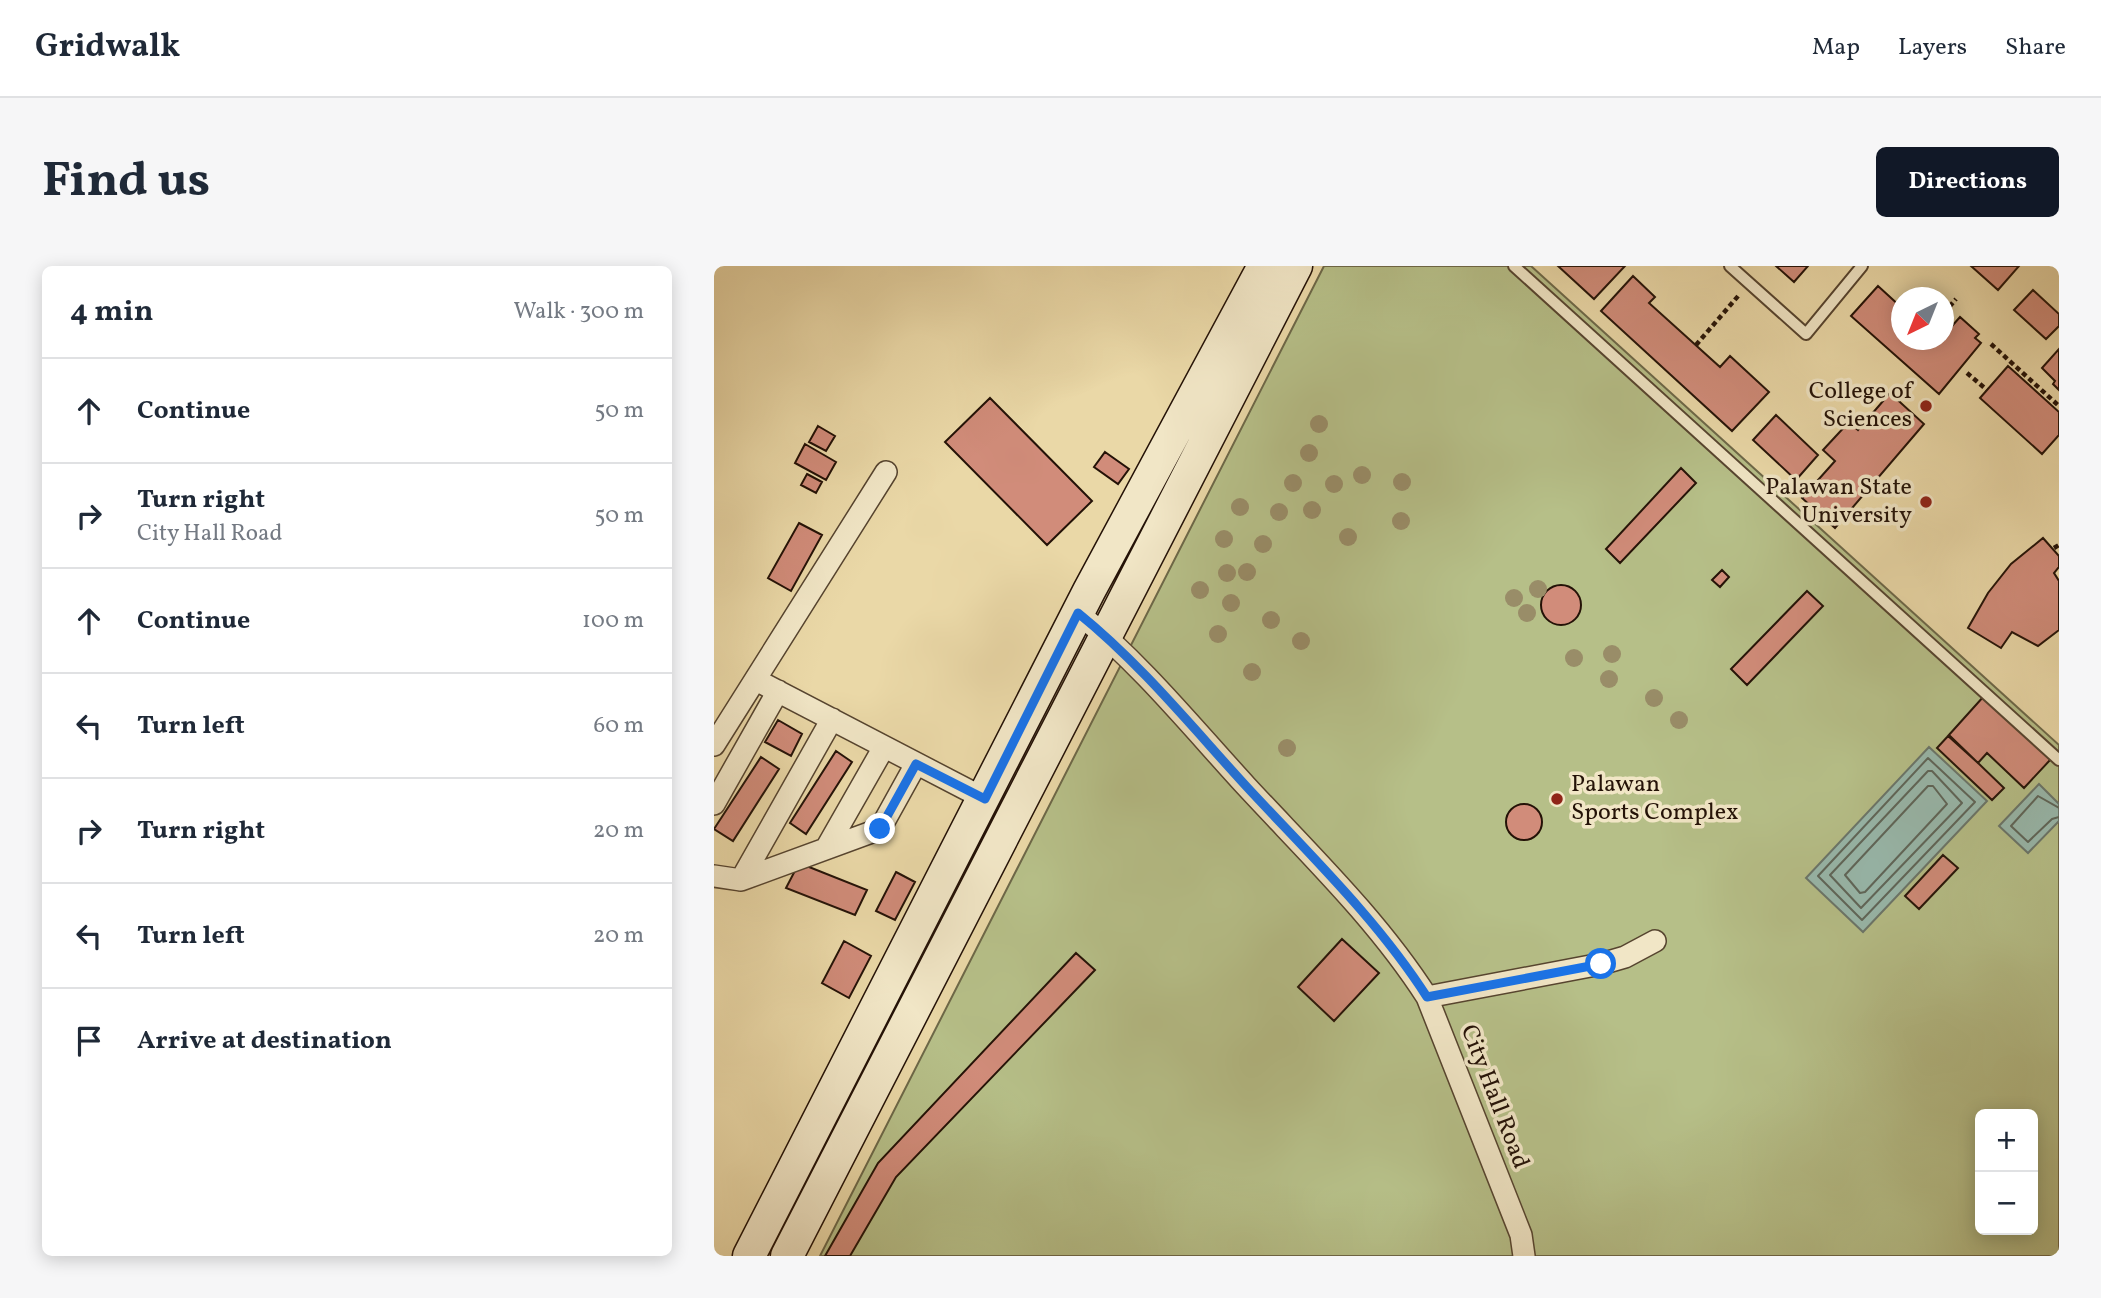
<!DOCTYPE html>
<meta charset="utf-8">
<style>
:root{--surface:#fff;--page:#f6f6f7;--text:#1f2937;--muted:#747a83;--line:#e0e1e3;--accent:#111827}
body{margin:0;font-family:Vollkorn,serif;background:var(--page);color:var(--text)}
.controls{position:absolute;right:21px;bottom:21px;display:grid;overflow:hidden;border-radius:10px;box-shadow:0 4px 18px #0003}
.controls button{width:63px;height:63px;display:grid;place-items:center;padding:0;border:0;border-bottom:2px solid var(--line);background:var(--surface);color:var(--text);font:35px sans-serif}
.compass{position:absolute;left:1177px;top:21px;width:63px;height:63px;border-radius:50%;background:var(--surface);box-shadow:0 4px 18px #0003;rotate:223deg}
.stop{position:absolute;width:21px;height:21px;margin:-16px;border:5px solid #1a73e8;border-radius:50%;background:#fff}
.stop.end{background:#1a73e8;border-color:#fff;box-shadow:0 2px 7px #0008}
.list{margin:0;padding:0;list-style:none}
h2{display:flex;justify-content:space-between;align-items:center;height:91px;margin:0;padding:0 28px;font-size:30px}
h2 small{font-size:23px;font-weight:400;color:var(--muted)}
.list li{display:grid;grid-template-columns:46px 1fr auto;gap:21px;align-items:center;box-sizing:border-box;height:105px;padding:0 28px;border-top:2px solid var(--line)}
.list b{display:block;font-size:26px;white-space:nowrap}
.list p{margin:0;font-size:23px;white-space:nowrap;color:var(--muted)}
.list em{font-size:23px;font-style:normal;color:var(--muted)}
.icon{flex:none;width:38px;height:38px;fill:none;stroke:currentColor;stroke-width:2;stroke-linecap:round;stroke-linejoin:round}
.map{position:relative;flex:none;width:1345px;height:990px;overflow:hidden;border-radius:10px}
header{display:flex;align-items:center;gap:42px;box-sizing:border-box;height:98px;padding:0 35px;background:var(--surface);border-bottom:2px solid var(--line)}
header strong{font-size:33px}
nav{display:flex;gap:38px;margin-inline-start:auto;font-size:24px}
.intro{display:flex;align-items:center;justify-content:space-between;box-sizing:border-box;height:168px;padding:0 42px}
h1{margin:0;font-size:49px}
.button{padding:18px 32px;border-radius:10px;background:var(--accent);color:#fff;font-size:24px;font-weight:700}
main{display:flex;gap:42px;padding:0 42px}
aside{flex:1;background:var(--surface);border-radius:10px;box-shadow:0 4px 18px #0003}
.map>svg:first-child{display:block}
</style>
<header>
<strong>Gridwalk</strong>
<nav><a>Map</a><a>Layers</a><a>Share</a></nav>
</header>
<div class="intro"><h1>Find us</h1><a class="button">Directions</a></div>
<main>
<aside>
<h2>4 min<small>Walk · 300 m</small></h2>
<ul class="list">
<li><svg class="icon" aria-label="ahead" viewBox="0 0 24 24"><path d="M12 20V5M6 11l6-6 6 6"/></svg><div><b>Continue</b></div><em>50 m</em></li>
<li><svg class="icon" aria-label="right" viewBox="0 0 24 24"><path d="M7 20v-9h11M14 6l5 5-5 5"/></svg><div><b>Turn right</b><p>City Hall Road</p></div><em>50 m</em></li>
<li><svg class="icon" aria-label="ahead" viewBox="0 0 24 24"><path d="M12 20V5M6 11l6-6 6 6"/></svg><div><b>Continue</b></div><em>100 m</em></li>
<li><svg class="icon" aria-label="left" viewBox="0 0 24 24"><path d="M17 20v-9H6M10 6l-5 5 5 5"/></svg><div><b>Turn left</b></div><em>60 m</em></li>
<li><svg class="icon" aria-label="right" viewBox="0 0 24 24"><path d="M7 20v-9h11M14 6l5 5-5 5"/></svg><div><b>Turn right</b></div><em>20 m</em></li>
<li><svg class="icon" aria-label="left" viewBox="0 0 24 24"><path d="M17 20v-9H6M10 6l-5 5 5 5"/></svg><div><b>Turn left</b></div><em>20 m</em></li>
<li><svg class="icon" aria-label="arrive" viewBox="0 0 24 24"><path d="M6 21V4h12l-3 4 3 4H6"/></svg><div><b>Arrive at destination</b></div></li>
</ul>
</aside>
<div class="map">
<svg width="1345" height="990" viewBox="0 0 1345 990">
<rect width="100%" height="100%" fill="#ead8a7"/>
<filter id="stains"><feTurbulence type="fractalNoise" baseFrequency=".00286" numOctaves="4"/><feColorMatrix values="0 0 0 0 .2 0 0 0 0 .09 0 0 0 0 .02 0 0 0 .5 -.17"/></filter>
<radialGradient id="worn" r=".72"><stop offset=".6" stop-color="#630" stop-opacity="0"/><stop offset="1" stop-color="#630" stop-opacity=".3"/></radialGradient>
<path fill="#b6bf88" stroke="#6d6848" stroke-width="2" fill-rule="evenodd" d="M610,0H817L1345,479V990H106ZM1266,848H1319V964H1266Z"/>
<path fill="#98b9ad" stroke="#6a766b" stroke-width="2" d="M1215,481L1273,535L1149,666L1092,612Z
M1325,518L1345,538V555L1314,587L1285,560Z"/>
<g fill="none" stroke-linecap="round" stroke-linejoin="round">
<path stroke="#5e665a" stroke-width="2" d="M1214,492L1261,536L1148,654L1104,610Z
M1214,505H1218L1248,537L1147,642L1116,609Z
M1214,520H1219L1233,538L1151,626L1146,627L1131,609Z
M1345,542L1324,530L1297,560L1314,576L1338,553L1345,551"/>
</g>
<path fill="#d18c7a" stroke="#241207" stroke-width="2" d="M844,0H911L880,33Z
M1062,0H1094L1080,16Z
M1257,0H1305L1284,24Z
M919,10L941,31L935,37L1006,101L1016,90L1055,126L1018,165L887,45Z
M1164,20L1188,42V74H1230V69L1246,51L1265,68L1261,72L1267,77L1225,128L1137,50Z
M1319,24L1345,48V60L1332,73L1300,44Z
M1345,83V124L1339,118L1341,115L1328,102Z
M1294,100L1345,146V169L1328,188L1266,132Z
M1176,127L1210,158L1121,262L1088,232L1121,195L1109,184L1135,156L1144,164Z
M276,132L378,235L333,279L231,176Z
M1062,149L1104,189L1082,214L1039,174Z
M104,160L121,170L112,185L95,176Z
M91,178L122,196L112,214L81,197Z
M391,186L415,203L404,218L380,201Z
M967,202L982,217L906,297L892,283Z
M93,208L108,216L102,227L87,219Z
M85,257L108,269L77,325L54,312Z
M1329,272L1345,290V301L1340,307L1345,315V364L1324,380L1298,366L1287,382L1254,362L1274,327L1297,298Z
M1008,304L1015,311L1006,321L998,314Z
M827 339a20 20 0 1 1 40 0a20 20 0 1 1-40 0Z
M1093,325L1109,340L1033,419L1017,403Z
M1270,430L1337,493L1310,522L1273,487L1264,497L1234,470Z
M64,454L88,468L77,490L51,476Z
M1235,469L1290,522L1278,534L1223,482Z
M122,485L138,496L92,568L76,557Z
M47,491L65,503L19,575L0,563Z
M792 556a18 18 0 1 1 36 0a18 18 0 1 1-36 0Z
M1229,589L1244,602L1205,643L1191,630Z
M85,597L153,624L141,649L72,622Z
M182,606L201,616L181,654L162,645Z
M628,673L665,707L620,755L584,721Z
M130,675L157,690L135,732L108,717Z
M362,687L381,704L182,911L136,990H111L164,897Z"/>
<g fill="none" stroke-linecap="round" stroke-linejoin="round">
<g stroke="#56442f" stroke-width="14">
<path id="lane" d="M800,0L1345,494
M1016,0L1092,68L1148,0"/>
</g>
<g stroke="#56442f" stroke-width="24">
<path id="street" d="M364,347C426,397 478,461 532,520C594,587 663,653 713,731L807,969L810,990
M42,414L271,533
M0,479L172,206
M0,538L64,425
M113,581L170,481
M0,610L27,614L166,563L202,498
M27,614L118,453
M713,731L887,698L911,691L941,675"/>
</g>
<g stroke="#241207" stroke-width="35">
<path id="secondary" d="M35,990L375,325L550,0
M73,990L582,0"/>
</g>
<path stroke="#241207" stroke-width="4.5" stroke-dasharray="5 3.5" stroke-linecap="butt" d="M1230,47L1242,33
M1277,78L1345,140
M982,79L1025,29
M1253,107L1273,124
M1340,282L1345,279"/>
<use href="#lane" stroke="#f1e6c6" stroke-width="10"/>
<use href="#street" stroke="#f1e6c6" stroke-width="21"/>
<use href="#secondary" stroke="#f1e6c6" stroke-width="32"/>
</g>
<g fill="#998d68">
<circle cx="605" cy="158" r="9"/>
<circle cx="595" cy="187" r="9"/>
<circle cx="648" cy="209" r="9"/>
<circle cx="688" cy="216" r="9"/>
<circle cx="579" cy="217" r="9"/>
<circle cx="620" cy="218" r="9"/>
<circle cx="526" cy="241" r="9"/>
<circle cx="598" cy="244" r="9"/>
<circle cx="565" cy="246" r="9"/>
<circle cx="687" cy="255" r="9"/>
<circle cx="634" cy="271" r="9"/>
<circle cx="510" cy="273" r="9"/>
<circle cx="549" cy="278" r="9"/>
<circle cx="533" cy="306" r="9"/>
<circle cx="513" cy="307" r="9"/>
<circle cx="824" cy="323" r="9"/>
<circle cx="486" cy="324" r="9"/>
<circle cx="800" cy="332" r="9"/>
<circle cx="517" cy="337" r="9"/>
<circle cx="813" cy="347" r="9"/>
<circle cx="557" cy="354" r="9"/>
<circle cx="504" cy="368" r="9"/>
<circle cx="587" cy="375" r="9"/>
<circle cx="898" cy="388" r="9"/>
<circle cx="860" cy="392" r="9"/>
<circle cx="538" cy="406" r="9"/>
<circle cx="895" cy="413" r="9"/>
<circle cx="940" cy="432" r="9"/>
<circle cx="965" cy="454" r="9"/>
<circle cx="573" cy="482" r="9"/>
</g>
<g fill="none" stroke-linecap="round" stroke-linejoin="round">
<path stroke="#1a73e8" stroke-width="9" d="M166,563L202,498L271,533L364,347C426,397 478,461 532,520C594,587 663,653 713,731L887,698"/>
</g>
<g fill="#8f2418" stroke="#f1e6c6" stroke-width="2.5">
<circle cx="1212" cy="140" r="7"/>
<circle cx="1212" cy="236" r="7"/>
<circle cx="843" cy="533" r="7"/>
</g>
<g text-anchor="middle" dominant-baseline="central" stroke-width="7" stroke-linejoin="round" paint-order="stroke">
<g font-size="24" fill="#241207" stroke="#f1e6c6" text-anchor="end">
<text x="1198" y="126">College of<tspan x="1198" dy="28">Sciences</tspan></text>
<text x="1198" y="222">Palawan State<tspan x="1198" dy="28">University</tspan></text>
<text x="857" y="519" text-anchor="start">Palawan<tspan x="857" dy="28">Sports Complex</tspan></text>
</g>
<g font-size="24" fill="#241207" stroke="#f1e6c6">
<text transform="translate(780 831) rotate(69)">City Hall Road</text>
</g>
</g>
<rect width="100%" height="100%" filter="url(#stains)"/>
<rect width="100%" height="100%" fill="url(#worn)"/>
</svg>
<div class="controls">
<button>+</button>
<button>−</button>
</div>
<svg class="compass" viewBox="-18 -18 36 36"><path d="M0-13l5 13h-10z" fill="#e53935"/><path d="M0 13l5-13h-10z" fill="#747a83"/></svg>
<div class="stop" style="left:887px;top:698px"></div>
<div class="stop end" style="left:166px;top:563px"></div>
</div>
</main>
